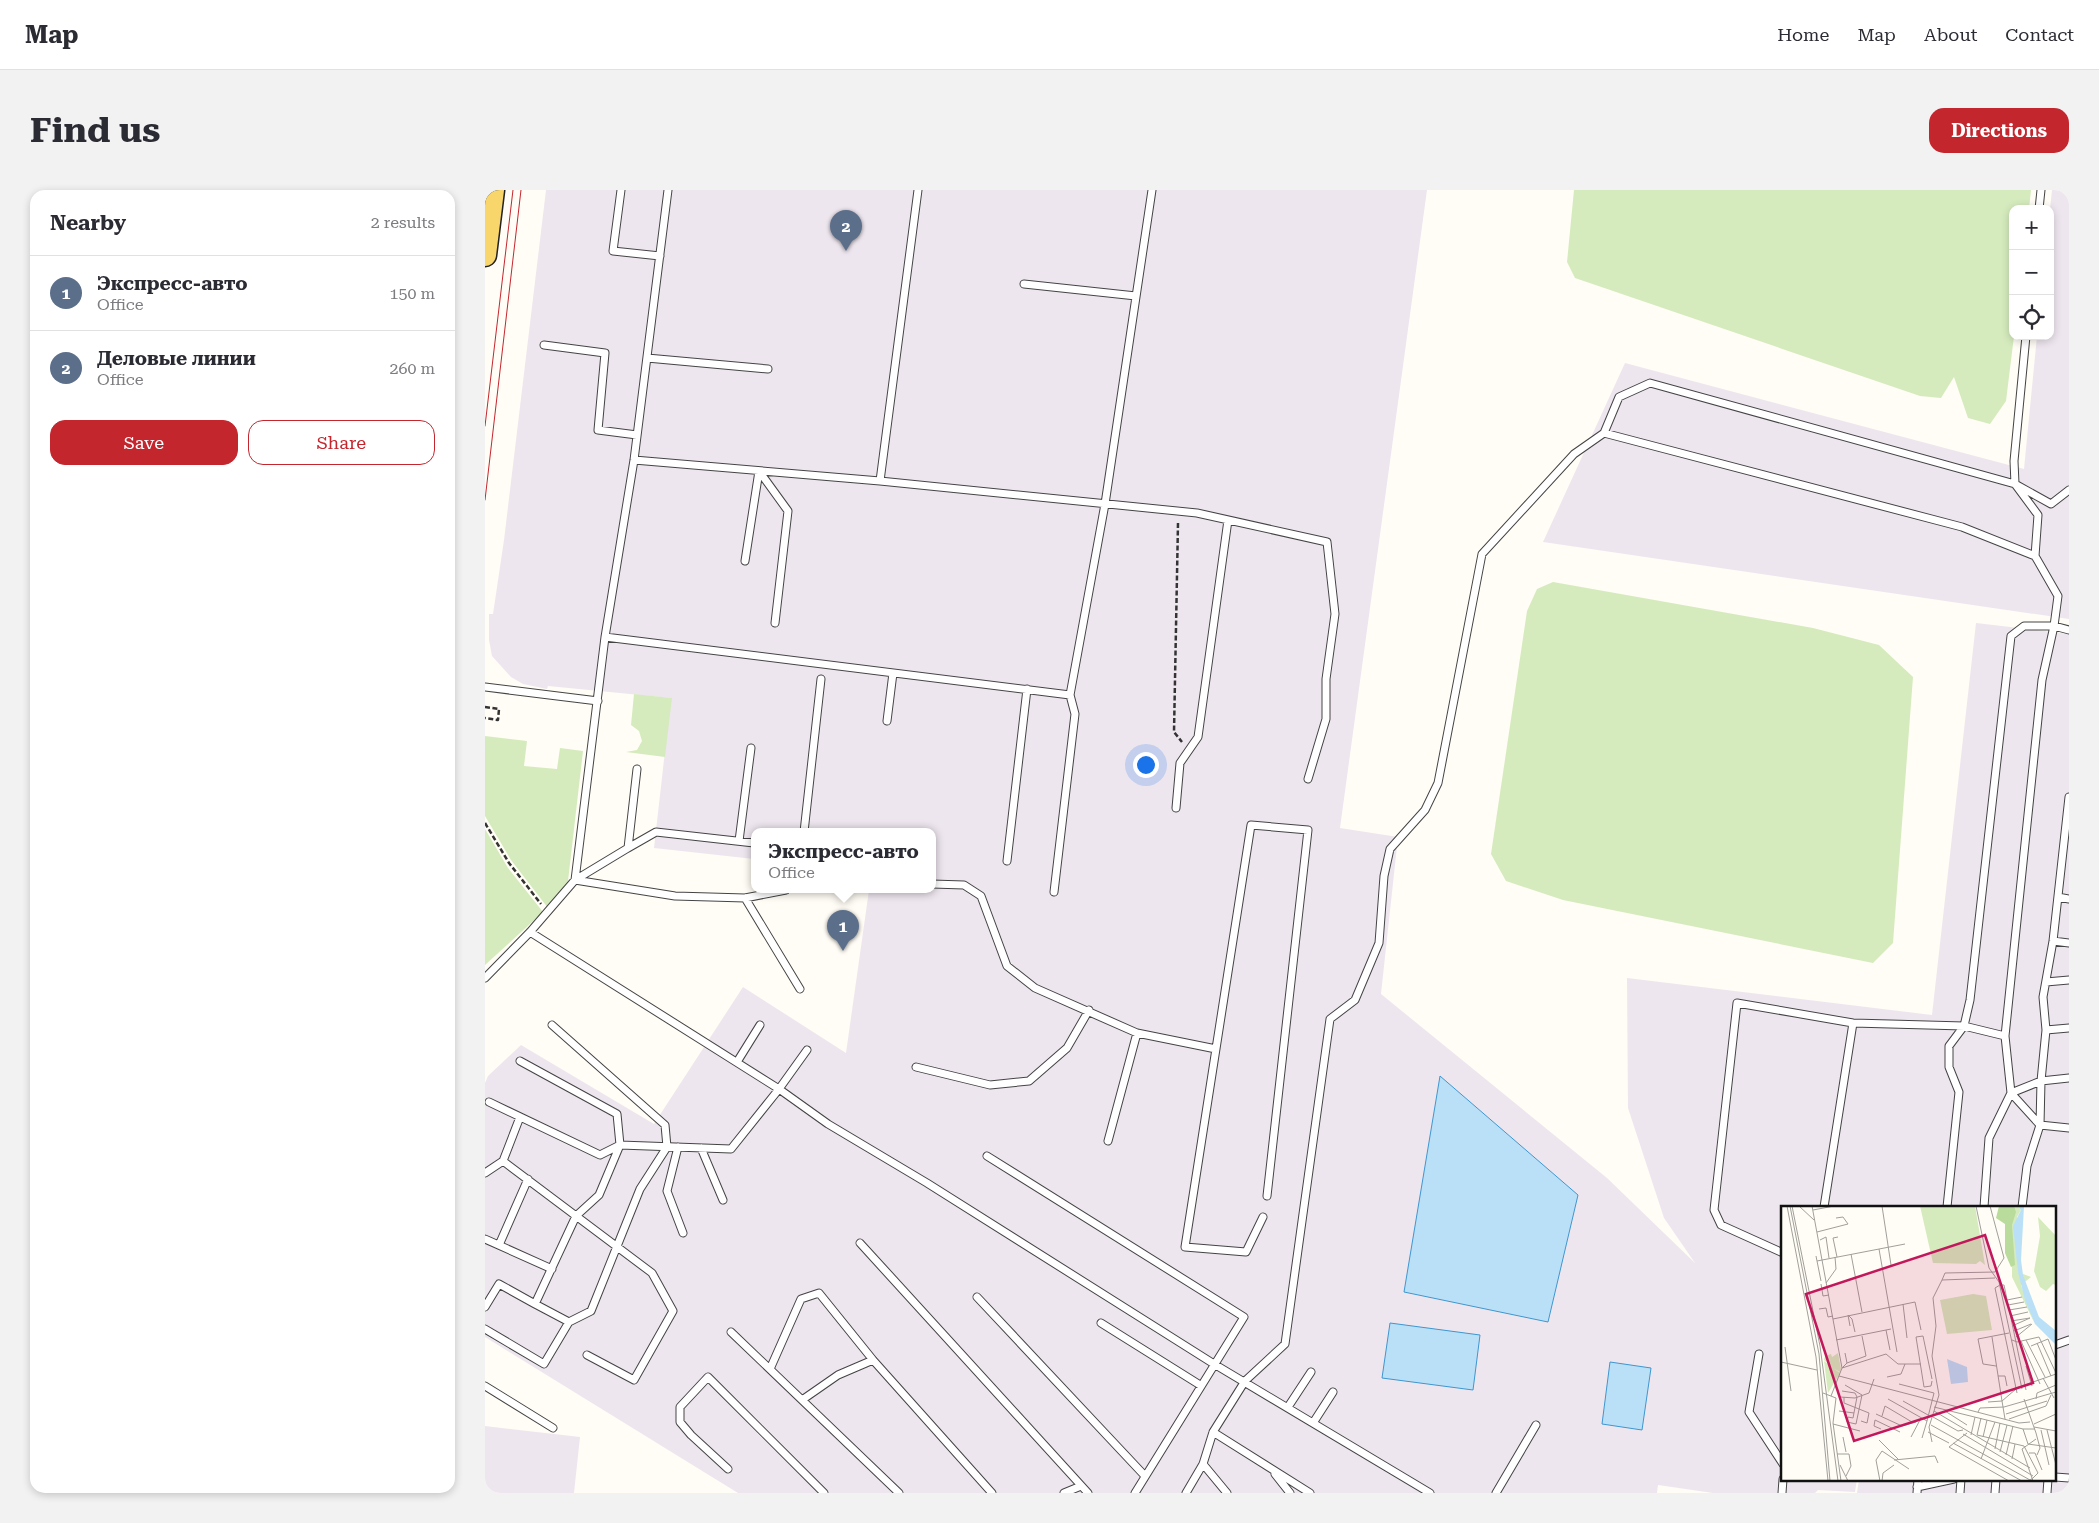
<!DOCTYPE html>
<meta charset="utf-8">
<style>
:root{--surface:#fff;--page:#f2f2f3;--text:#2b2b33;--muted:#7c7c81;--line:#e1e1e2;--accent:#c4262e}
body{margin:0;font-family:"Roboto Serif",serif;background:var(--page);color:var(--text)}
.controls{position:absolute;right:15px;top:15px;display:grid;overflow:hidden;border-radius:10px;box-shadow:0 2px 8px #0003}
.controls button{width:45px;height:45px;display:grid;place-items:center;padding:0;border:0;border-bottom:1px solid var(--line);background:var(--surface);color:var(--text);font:25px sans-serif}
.you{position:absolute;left:660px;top:574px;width:18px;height:18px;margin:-12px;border:4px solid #fff;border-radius:50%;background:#1a73e8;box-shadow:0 0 0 8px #1a73e833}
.badge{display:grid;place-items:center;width:32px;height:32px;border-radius:50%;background:var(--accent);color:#fff;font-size:16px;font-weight:700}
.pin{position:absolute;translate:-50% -41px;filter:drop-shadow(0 1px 2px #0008)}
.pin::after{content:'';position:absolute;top:26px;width:18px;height:15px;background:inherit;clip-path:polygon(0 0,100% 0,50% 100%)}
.popup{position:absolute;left:266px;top:638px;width:185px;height:65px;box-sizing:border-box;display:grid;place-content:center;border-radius:10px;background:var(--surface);filter:drop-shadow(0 1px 4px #0005);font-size:16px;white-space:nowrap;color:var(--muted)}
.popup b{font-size:19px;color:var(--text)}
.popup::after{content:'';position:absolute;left:50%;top:100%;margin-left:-10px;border:10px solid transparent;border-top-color:var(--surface)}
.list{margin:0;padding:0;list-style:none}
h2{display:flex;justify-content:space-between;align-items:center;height:65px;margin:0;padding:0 20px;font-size:21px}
h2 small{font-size:16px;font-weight:400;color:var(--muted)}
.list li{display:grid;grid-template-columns:32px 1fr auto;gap:15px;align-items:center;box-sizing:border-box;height:75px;padding:0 20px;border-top:1px solid var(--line)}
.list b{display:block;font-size:19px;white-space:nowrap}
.list p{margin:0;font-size:16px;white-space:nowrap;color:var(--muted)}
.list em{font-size:16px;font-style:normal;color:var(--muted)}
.actions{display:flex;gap:10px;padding:15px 20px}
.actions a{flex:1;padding:11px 0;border:1px solid var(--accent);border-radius:15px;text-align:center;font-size:18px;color:var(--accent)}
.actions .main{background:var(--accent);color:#fff}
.icon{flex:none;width:28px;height:28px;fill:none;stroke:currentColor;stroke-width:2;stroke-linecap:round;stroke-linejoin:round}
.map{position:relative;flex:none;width:1584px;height:1303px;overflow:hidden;border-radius:15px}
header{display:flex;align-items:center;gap:30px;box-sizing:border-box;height:70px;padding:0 25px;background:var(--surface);border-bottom:1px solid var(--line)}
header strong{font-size:24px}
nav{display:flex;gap:28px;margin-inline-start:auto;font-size:18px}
.intro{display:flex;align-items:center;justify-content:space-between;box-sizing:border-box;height:120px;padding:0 30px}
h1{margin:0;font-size:35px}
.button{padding:12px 22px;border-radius:15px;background:var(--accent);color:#fff;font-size:18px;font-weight:700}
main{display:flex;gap:30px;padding:0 30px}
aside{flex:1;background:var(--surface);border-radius:15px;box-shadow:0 2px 8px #0003}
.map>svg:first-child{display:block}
</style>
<header>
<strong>Map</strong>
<nav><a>Home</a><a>Map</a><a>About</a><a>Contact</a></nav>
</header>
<div class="intro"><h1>Find us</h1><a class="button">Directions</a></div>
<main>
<aside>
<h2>Nearby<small>2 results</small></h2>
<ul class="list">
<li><span class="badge" style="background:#5c6f8a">1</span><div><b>Экспресс-авто</b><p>Office</p></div><em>150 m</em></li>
<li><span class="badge" style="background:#5c6f8a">2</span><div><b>Деловые линии</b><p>Office</p></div><em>260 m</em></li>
</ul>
<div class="actions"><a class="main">Save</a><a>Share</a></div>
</aside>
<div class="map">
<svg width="1584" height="1303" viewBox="0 0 1584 1303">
<rect width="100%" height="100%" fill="#fffdf5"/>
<path fill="#eee6ef" d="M61,0H942L855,638L913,647L896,804L1122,988L1210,1073L1179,1028L1143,918L1142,788L1447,825L1491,433L1584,444V1303H1372L1374,1289H1570V1017H1298V1289H1372L1370,1302L1333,1300L1330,1303H1228L1173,1295L1172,1303H253L0,1147V893L3,886L36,855L169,934L258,797L361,863L384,700H447V642H269V669L169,658L186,508L63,496L62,499L38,494L26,487L7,466L4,450V424H8L19,350Z
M1567,0H1584V429L1058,352L1140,173L1539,279L1552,146H1565V19Z
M0,1236L95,1247L89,1303H0Z"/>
<path fill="#d5ebbd" d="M1089,0H1546L1544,19H1528L1529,146L1521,211L1505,234L1483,228L1469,187L1456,208L1435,206L1090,88L1082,72Z
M1068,392L1328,438L1394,455L1428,487L1408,753L1388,773L1078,710L1021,691L1006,664L1042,421L1052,399Z
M149,504L187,508L180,567L141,562L152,560L157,551L154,541L146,535Z
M0,546L42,551L39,576L72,579L75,558L98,561L83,691L63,718L26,670L0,626Z
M0,639L23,678L58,722L0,775Z"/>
<path fill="#b9e0f7" stroke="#3f96cf" d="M955,886L1093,1005L1063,1132L919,1102Z
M905,1133L995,1145L988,1200L897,1188Z
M1125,1172L1166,1178L1157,1240L1117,1234Z"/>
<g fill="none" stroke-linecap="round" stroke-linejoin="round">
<g stroke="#444" stroke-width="9">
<path id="service" d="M136,0L128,61L175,66
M1554,19L1556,0
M539,94L651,106
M59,155L120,163L113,240L152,245
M162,168L283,179
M1119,243L1134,207L1165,193L1530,294L1566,314L1584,300
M149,270L395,291L712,323L842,352L850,424L841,489V529L823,589
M395,291L433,0
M260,371L274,281L303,321L290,433
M120,447L585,505
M0,497L113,511
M402,531L408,483
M152,579L143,658L90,690L190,706L260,708L301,700
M691,618L695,573L713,547L743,330
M319,642L336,489
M254,651L266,558
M143,658L171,642L269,653
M522,671L542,499
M447,694L479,695L496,706L522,776L550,798L652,843L731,859
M569,702L590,524L585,505L620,314L667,0
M1573,707L1584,709
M260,708L315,799
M45,742L294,899L343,934L442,993L729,1174L945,1303
M1568,751L1584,753
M0,788L45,742L90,690L120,447L149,270L183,0
M1561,792L1584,790
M1561,840L1584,838
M252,872L275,835
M431,877L505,895L544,891L582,858L604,820
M1584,888L1556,891L1526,903L1555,935L1584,938
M4,912L115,965L135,955L246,959L294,899L322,860
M35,927L18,971L167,1083L188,1121L149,1190L102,1165
M623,951L652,843
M193,957L182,1001L198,1043
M216,958L238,1010
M502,966L759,1127L650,1303
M0,983L18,971
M1339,1017L1368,833
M1462,1017L1474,902L1464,877V856L1479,836L1485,810L1526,446L1539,436H1569L1584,440
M1499,1017L1504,948L1526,903L1520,846L1557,490L1569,436L1573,406L1550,366L1553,325L1530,294L1529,271L1541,146
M1537,1017L1542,976L1555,935L1556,891L1561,840L1558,807L1568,751L1584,607
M778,1027L761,1062L700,1057L766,635L823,640L782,1006
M0,1049L67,1079
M375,1053L603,1303
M14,1055L43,989
M1298,1063L1236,1035L1229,1020L1252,813L1368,833L1479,836L1520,846
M492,1107L660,1286
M50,1114L84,1132
M0,1117L14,1094L50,1114L91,1026L114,1005L135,955L132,924L35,871
M616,1133L715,1195
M0,1139L59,1174L84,1132L106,1121L155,999L182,957L180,935L67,835
M246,1142L414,1303
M1570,1155L1584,1150
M1274,1164L1264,1222L1298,1274
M285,1179L316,1109L334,1103L388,1170L507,1303
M0,1196L68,1238
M317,1210L353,1185L388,1170
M803,1217L826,1182
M828,1233L848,1202
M728,1242L825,1303
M718,1274L742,1303
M243,1279L206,1245L195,1232V1217L223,1187L339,1303
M790,1284L805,1303
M1570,1287L1584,1288
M1432,1297L1469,1289
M579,1303L596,1296
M701,1303L718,1274L728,1242L760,1191L800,1154L845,829L870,810L894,753L899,686L905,659L940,620L953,593L997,364L1089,264L1119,243L1477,337L1550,366
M1011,1303L1051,1235
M1297,1303L1298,1289
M1432,1303L1433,1289
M1475,1303L1476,1289
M1510,1303L1511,1289
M1562,1303L1563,1289"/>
</g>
<g stroke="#222" stroke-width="25">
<path id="primary" d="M0,65L8,0"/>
</g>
<path stroke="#333" stroke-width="2.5" stroke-dasharray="5 2.5" stroke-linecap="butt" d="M693,333L689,542L697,552
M0,517L14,519L13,530L0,528
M0,633L24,673L56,714"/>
<use href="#service" stroke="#fff" stroke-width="7"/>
<use href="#primary" stroke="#f9d66b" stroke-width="22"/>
<path stroke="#c4262e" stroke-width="1" d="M0,236L28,0
M0,310L36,0"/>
</g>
<g transform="translate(1296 1016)">
<rect width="275" height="275" fill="#fffdf5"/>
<path d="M139,0H194L204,59L199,55L195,58L152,57ZM231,0H237L240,4L236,11L237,66L250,71L240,79L254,118L231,71ZM257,11L275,30V79L272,78L265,85L259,81L253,65L259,30ZM192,88L205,90L211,124L166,128L159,94ZM57,147L60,163L59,166L52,162L59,167L47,187L43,155L52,162L43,154L44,150L50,148L51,151Z" fill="#d5ebbd"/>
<path d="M218,0H233L235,6L231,19L234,59L230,61L224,47V18L215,12Z" fill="#b9dc9c"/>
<path d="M237,0H243L240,54L242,69L258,111L275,125V139L254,118L244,94L237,66L232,20L240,4ZM166,153L186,161L187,176L170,178Z" fill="#b9e0f7"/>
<path fill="none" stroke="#a09f9a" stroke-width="1" d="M6,0L35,151L47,275M9,0L38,148L49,275M11,0L39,140L57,275M18,0L33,14M31,0L61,162L50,190M101,0L110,59M195,0L208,62L218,76L241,183M32,4L53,0M36,26L67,18L62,11L55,12M39,34L45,31L48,52M98,43L116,146M70,48L81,106M35,50L40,75M56,51L52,32L57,31M36,55L124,38M161,74L164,67L214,66L223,52L209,0M45,77L55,63L54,51M40,78L42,90L48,89M226,94L241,91M122,98L126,132M227,99L243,96M38,103L45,102L47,111L52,110M228,104L246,101M229,110L247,106M52,113L134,96L140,124M230,115L249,112L231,120M69,120L67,109L71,113L74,126M105,124L109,144M233,125L250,118M235,131L251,118M55,134L110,123M231,134L236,136L258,131L275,167M245,134L264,171M240,135L259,178M256,137L270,170M250,140L267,133L275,154M4,141L10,185M64,147L66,157L61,162L105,148L117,158H140M0,156L36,164M66,157L85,150L81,130M215,160L202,158L197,133L228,127M245,160L251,180M58,170L238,217L249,216M217,170H224L226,180M106,171L120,168L124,158M262,172L273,192M151,173L142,130L135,131L143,181L150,180L151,175M235,182L275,168M61,185L74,187L76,191L72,212L67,211L66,216L75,218L81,189L64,179M42,187L55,192L52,217L60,275M236,187L214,82L219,79H223L245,184M59,191L74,192L88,187L93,173M63,191V197L88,207L86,217L80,215M107,193L146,215L153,187L118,178M243,193L255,227L259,242L256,249M255,193L256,187L275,179M122,195L147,209M207,196L221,195L211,131M153,201L242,223H254M58,205L73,207M153,205L249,262M164,205L186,219M197,206L199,202L223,201L275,186M95,208L121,220L135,216M225,208L266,195M101,210L104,200L131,216M152,211L177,225L182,224M224,213L221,195L235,183M228,213L265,200L270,189M52,218L79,225M253,218L275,208M150,219L249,274L252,272L257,267L243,240L196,229L200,212M253,221L275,225M100,223L93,220L94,214L119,226M242,223L247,238L275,242M260,224L268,259M266,224L275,259M147,226L168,237M186,227L168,241L228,275M182,228L252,270M190,229L194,211M62,231L65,246M130,231L140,212M202,231L206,214M141,232L146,215M98,234L118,254M151,236L148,221L158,189L151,150L155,120L152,92L161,74L214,72M172,237L241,275M214,243L219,217M219,246L226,219M248,247H254L261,264M56,248H68L70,260L65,270M225,249L232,220M200,253L214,216M231,253L234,238M113,254L154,250L157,257M59,259L67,275M99,275L95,254L101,245L128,263M101,275L102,267L113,259M252,275L241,243L255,233"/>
<path fill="#c2185b" fill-opacity="0.15" stroke="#c2185b" stroke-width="2.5" d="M204,29L252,177L73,235L25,88Z"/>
<rect width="275" height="275" fill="none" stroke="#111" stroke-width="2.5"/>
</g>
</svg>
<div class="controls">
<button>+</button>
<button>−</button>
<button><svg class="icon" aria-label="locate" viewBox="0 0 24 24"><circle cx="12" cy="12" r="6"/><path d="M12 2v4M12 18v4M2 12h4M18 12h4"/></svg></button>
</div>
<div class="you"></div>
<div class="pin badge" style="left:358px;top:761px;background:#5c6f8a">1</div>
<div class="popup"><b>Экспресс-авто</b>Office</div>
<div class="pin badge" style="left:361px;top:61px;background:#5c6f8a">2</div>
</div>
</main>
